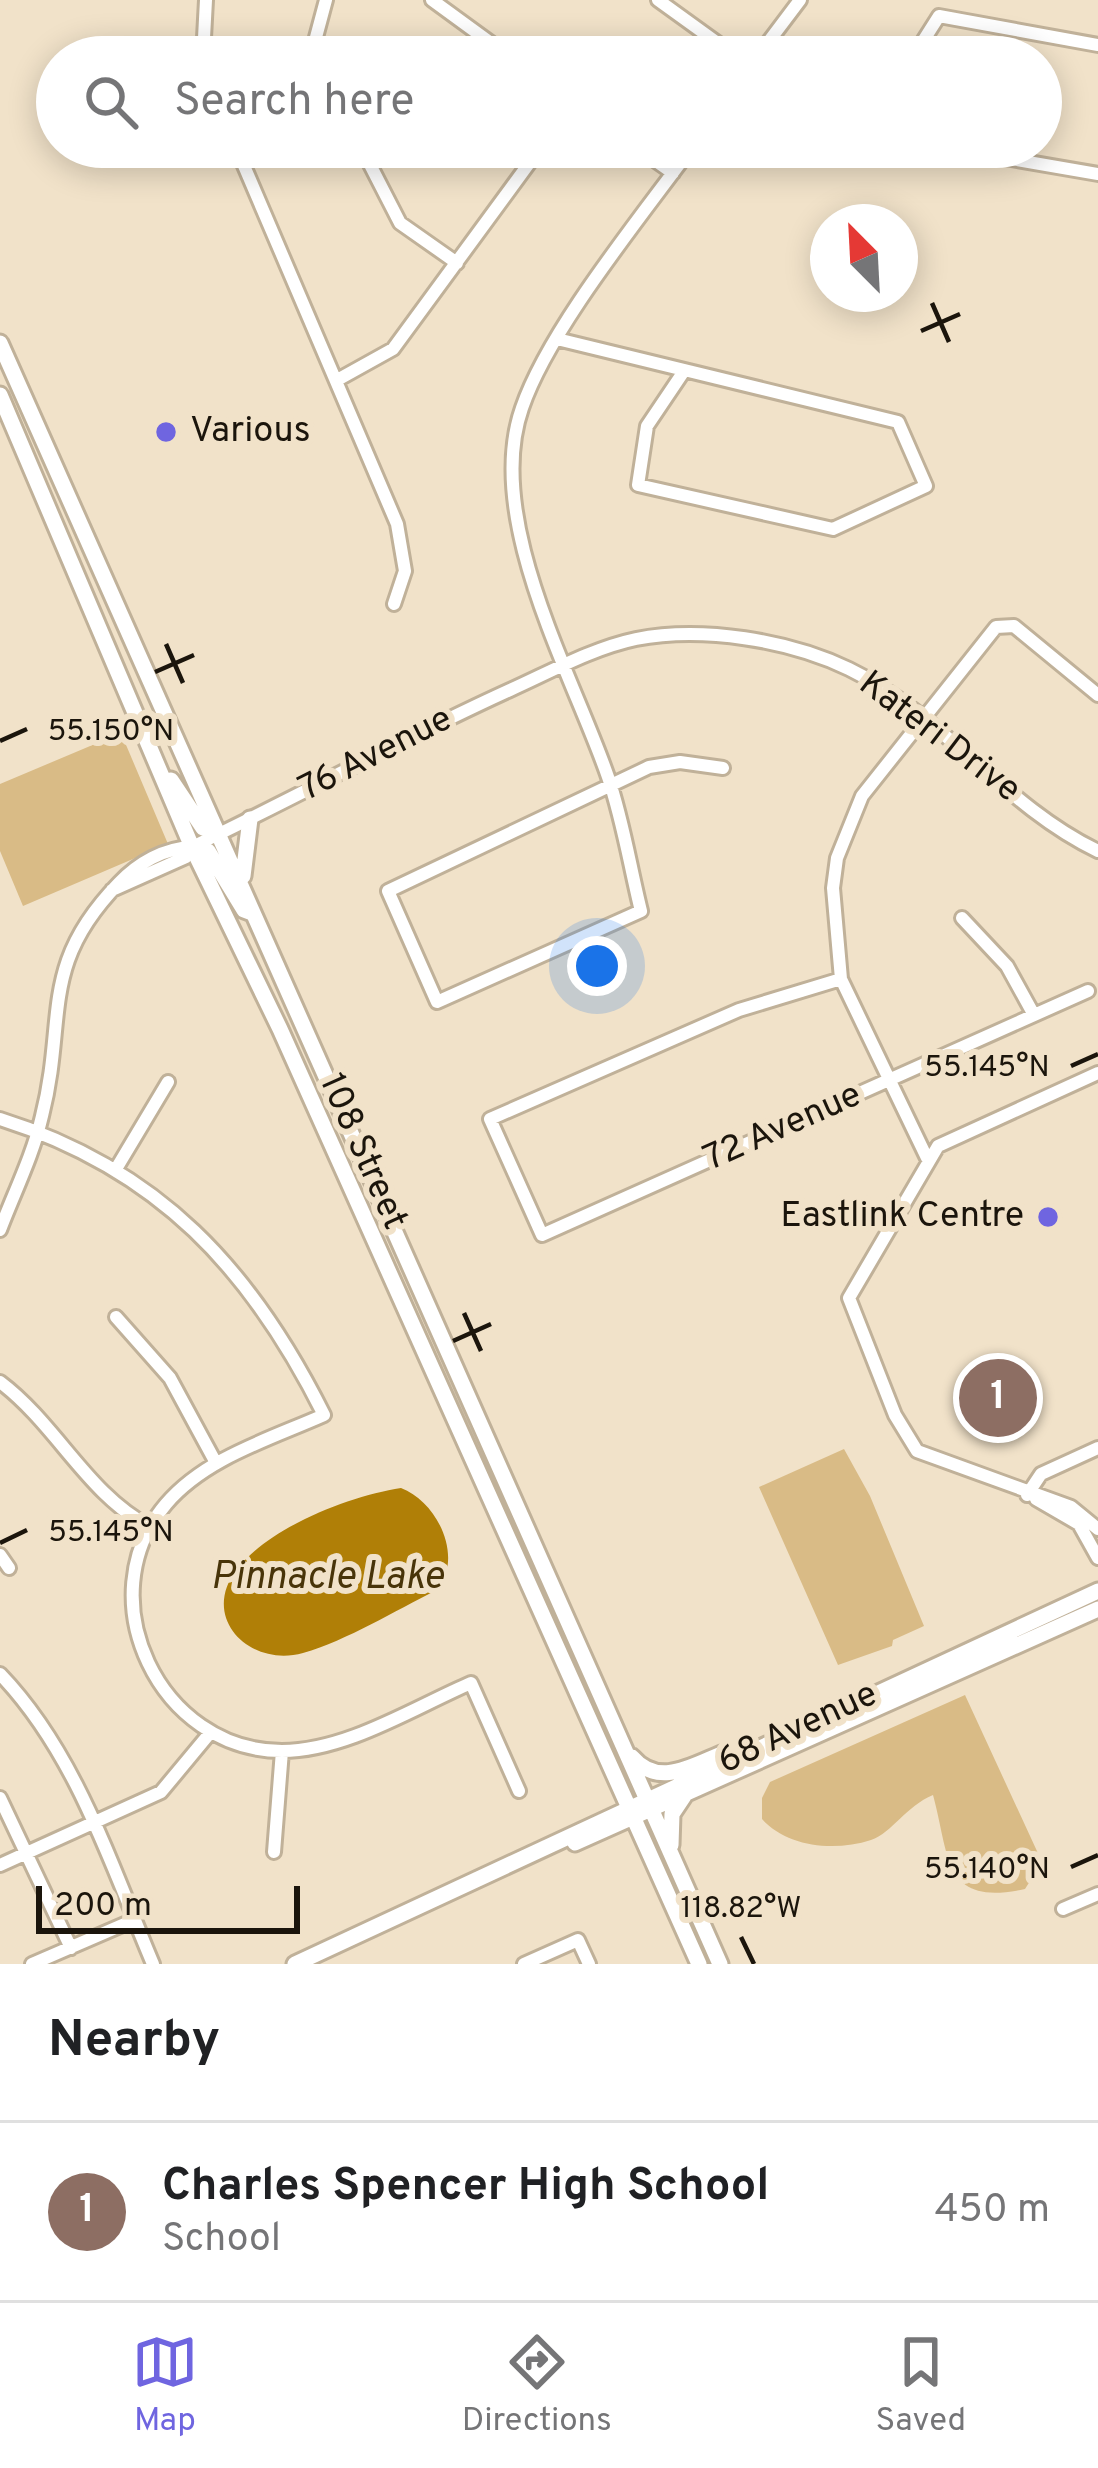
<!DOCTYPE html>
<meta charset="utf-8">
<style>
:root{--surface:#fff;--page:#f2f2f2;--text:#202124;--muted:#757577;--line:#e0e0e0;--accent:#6f65e0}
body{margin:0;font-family:Overpass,sans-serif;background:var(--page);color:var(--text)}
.compass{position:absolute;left:810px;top:204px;width:108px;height:108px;border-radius:50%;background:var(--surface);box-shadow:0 6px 30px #0003;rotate:336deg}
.scale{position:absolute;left:36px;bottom:30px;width:264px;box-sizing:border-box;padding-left:12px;border:6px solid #1b150c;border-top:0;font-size:33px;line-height:42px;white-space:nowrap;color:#1b150c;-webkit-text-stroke:9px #f1e2c9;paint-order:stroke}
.you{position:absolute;left:597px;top:966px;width:42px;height:42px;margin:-30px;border:9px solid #fff;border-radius:50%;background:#1a73e8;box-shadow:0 0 0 18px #1a73e833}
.badge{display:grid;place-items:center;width:78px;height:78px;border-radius:50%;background:var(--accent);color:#fff;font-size:39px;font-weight:700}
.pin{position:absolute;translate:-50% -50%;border:6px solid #fff;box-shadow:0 3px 12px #0006}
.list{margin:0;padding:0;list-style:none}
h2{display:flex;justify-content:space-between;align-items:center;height:156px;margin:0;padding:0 48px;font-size:51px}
h2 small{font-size:39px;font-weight:400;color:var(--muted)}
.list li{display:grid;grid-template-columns:78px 1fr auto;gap:36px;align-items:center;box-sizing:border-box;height:180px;padding:0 48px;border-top:3px solid var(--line)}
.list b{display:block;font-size:45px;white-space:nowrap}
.list p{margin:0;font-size:39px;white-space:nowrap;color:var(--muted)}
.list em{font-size:39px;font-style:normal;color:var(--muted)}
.icon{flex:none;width:66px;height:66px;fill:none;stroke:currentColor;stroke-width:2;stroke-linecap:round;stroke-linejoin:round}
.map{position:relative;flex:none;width:1098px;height:1964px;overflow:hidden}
.search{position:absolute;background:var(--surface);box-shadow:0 6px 30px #0003;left:36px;right:36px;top:36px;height:132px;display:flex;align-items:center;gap:30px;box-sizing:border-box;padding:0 42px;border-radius:66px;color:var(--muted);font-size:45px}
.sheet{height:336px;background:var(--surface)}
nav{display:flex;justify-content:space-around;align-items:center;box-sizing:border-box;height:168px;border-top:3px solid var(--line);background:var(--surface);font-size:33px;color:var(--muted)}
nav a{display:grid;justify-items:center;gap:6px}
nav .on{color:var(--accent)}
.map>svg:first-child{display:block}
</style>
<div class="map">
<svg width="1098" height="1964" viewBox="0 0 1098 1964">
<rect width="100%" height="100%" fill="#f1e2c9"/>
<path fill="#d9bb86" d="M121,733L168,844L23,906L0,851V784Z
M844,1449L870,1496L924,1626L893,1640L892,1646L838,1665L759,1487Z
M965,1695L1042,1862L1025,1889C942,1907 950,1857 933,1795C906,1806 892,1833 871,1840C834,1852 787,1847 762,1819V1798L770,1782Z"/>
<path fill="#b07f07" d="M401,1488C438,1502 464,1558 437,1590C394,1611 348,1640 303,1653C250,1668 199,1618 237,1569C270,1527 349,1496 401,1488Z"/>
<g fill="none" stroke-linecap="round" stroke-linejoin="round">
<g stroke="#c0b199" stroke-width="18">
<path id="minor" d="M432,0L510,57
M658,0L737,57
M203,57L206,0
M322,57L315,41L326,0
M757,57L800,0
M913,57L939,16L1098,45
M236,147L397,524L405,571L394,604
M361,147L400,223L457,263
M636,147L673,173
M692,147C641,217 549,329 522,408C483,519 573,675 608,777C623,820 630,867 641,911L437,1002L388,891L649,767L680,762L723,768
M942,147L1098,174
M557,339L898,422L926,486L833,529L638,485L647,426L684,371
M339,379L393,349L541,147
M112,890L186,857L192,847C299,796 402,739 510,690C550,672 593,648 636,639C702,626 789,640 849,669C942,714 1005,807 1098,851
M962,918L1007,966L1034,1015
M841,979L739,1010L490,1119L542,1235L1088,991
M1098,1073L938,1146L849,1298L895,1415L917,1451L1071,1507L1098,1529
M0,1119C159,1169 251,1269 324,1415C270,1439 205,1458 166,1504C86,1598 160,1751 282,1751C346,1751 413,1708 471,1683L519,1791
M927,1158L841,979L833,888L837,858L862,796L996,627L1014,626L1098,695
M116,1169L168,1082
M0,1230C14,1193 33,1155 42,1116C67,1018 38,966 119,883C138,863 164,848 192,847
M116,1317L170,1378L216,1463
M0,1382C57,1425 87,1494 150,1527
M1027,1495L1041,1474L1098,1448
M1036,1499L1079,1524L1098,1558
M0,1555L9,1568
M0,1674C76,1753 111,1865 153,1964
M0,1798L71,1948
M274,1852L282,1751
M0,1865L161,1792L210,1733
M1063,1909L1098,1894
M32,1964L134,1920
M524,1964L578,1940L589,1964"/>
</g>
<g stroke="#c0b199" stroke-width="21">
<path id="major" d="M0,343L720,1964
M0,395L192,847L280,1029L699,1964
M171,780L203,828L220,834
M192,847L208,851L244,910L252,913
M243,876L250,819
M632,1757C660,1790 696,1763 729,1751
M575,1843L1098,1609
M671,1845L672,1814L684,1796
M295,1964L1098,1591"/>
</g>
<use href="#minor" stroke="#fff" stroke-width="12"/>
<use href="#major" stroke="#fff" stroke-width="15"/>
</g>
<path fill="none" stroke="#1b150c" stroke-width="4.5" d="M932,303L949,342M921,331L960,314M166,644L183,683M155,672L194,655M0,741L27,729M1071,1066L1098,1054M464,1313L481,1351M453,1341L491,1324M0,1543L27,1530M1071,1867L1098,1855M741,1937L754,1964"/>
<g fill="#6f65e0" stroke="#f1e2c9" stroke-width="4.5">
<circle cx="166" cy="432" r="12"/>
<circle cx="1048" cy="1217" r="12"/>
</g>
<g text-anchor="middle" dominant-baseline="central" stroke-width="12" stroke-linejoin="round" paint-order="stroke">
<g font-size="36" fill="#1b150c" stroke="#f1e2c9" text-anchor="start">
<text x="190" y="432">Various</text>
<text x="1024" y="1217" text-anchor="end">Eastlink Centre</text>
</g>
<g font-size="36" fill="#1b150c" stroke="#f1e2c9">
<text transform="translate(939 738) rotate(37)">Kateri Drive</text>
<text transform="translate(376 755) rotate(-27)">76 Avenue</text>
<text transform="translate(783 1128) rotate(-24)">72 Avenue</text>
<text transform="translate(362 1152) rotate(66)">108 Street</text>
<text transform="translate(798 1729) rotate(-25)">68 Avenue</text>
</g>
<g font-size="39" font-style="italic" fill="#483409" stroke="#f1e2c9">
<text x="327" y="1578">Pinnacle Lake</text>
</g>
</g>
<g font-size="30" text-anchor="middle" fill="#1b150c" stroke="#f1e2c9" stroke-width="12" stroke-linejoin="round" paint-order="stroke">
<text x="111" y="740">55.150°N</text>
<text x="987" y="1076">55.145°N</text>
<text x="111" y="1541">55.145°N</text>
<text x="987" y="1878">55.140°N</text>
<text x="741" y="1917">118.82°W</text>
</g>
</svg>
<svg class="compass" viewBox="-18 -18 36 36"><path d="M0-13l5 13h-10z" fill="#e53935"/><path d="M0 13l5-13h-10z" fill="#757577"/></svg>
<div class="scale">200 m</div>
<div class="you"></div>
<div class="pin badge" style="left:998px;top:1398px;background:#8d6e63">1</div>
<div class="search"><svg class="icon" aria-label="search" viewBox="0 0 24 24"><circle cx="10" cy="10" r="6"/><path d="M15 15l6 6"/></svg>Search here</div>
</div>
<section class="sheet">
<h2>Nearby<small></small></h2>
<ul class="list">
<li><span class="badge" style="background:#8d6e63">1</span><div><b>Charles Spencer High School</b><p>School</p></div><em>450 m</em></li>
</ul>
</section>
<nav>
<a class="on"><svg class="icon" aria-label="map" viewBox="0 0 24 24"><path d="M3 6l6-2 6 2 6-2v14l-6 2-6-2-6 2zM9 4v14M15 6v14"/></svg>Map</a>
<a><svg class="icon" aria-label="directions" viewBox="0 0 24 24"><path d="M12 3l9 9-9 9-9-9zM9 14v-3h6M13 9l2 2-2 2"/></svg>Directions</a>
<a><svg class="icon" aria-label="saved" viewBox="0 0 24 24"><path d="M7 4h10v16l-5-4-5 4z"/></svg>Saved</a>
</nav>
